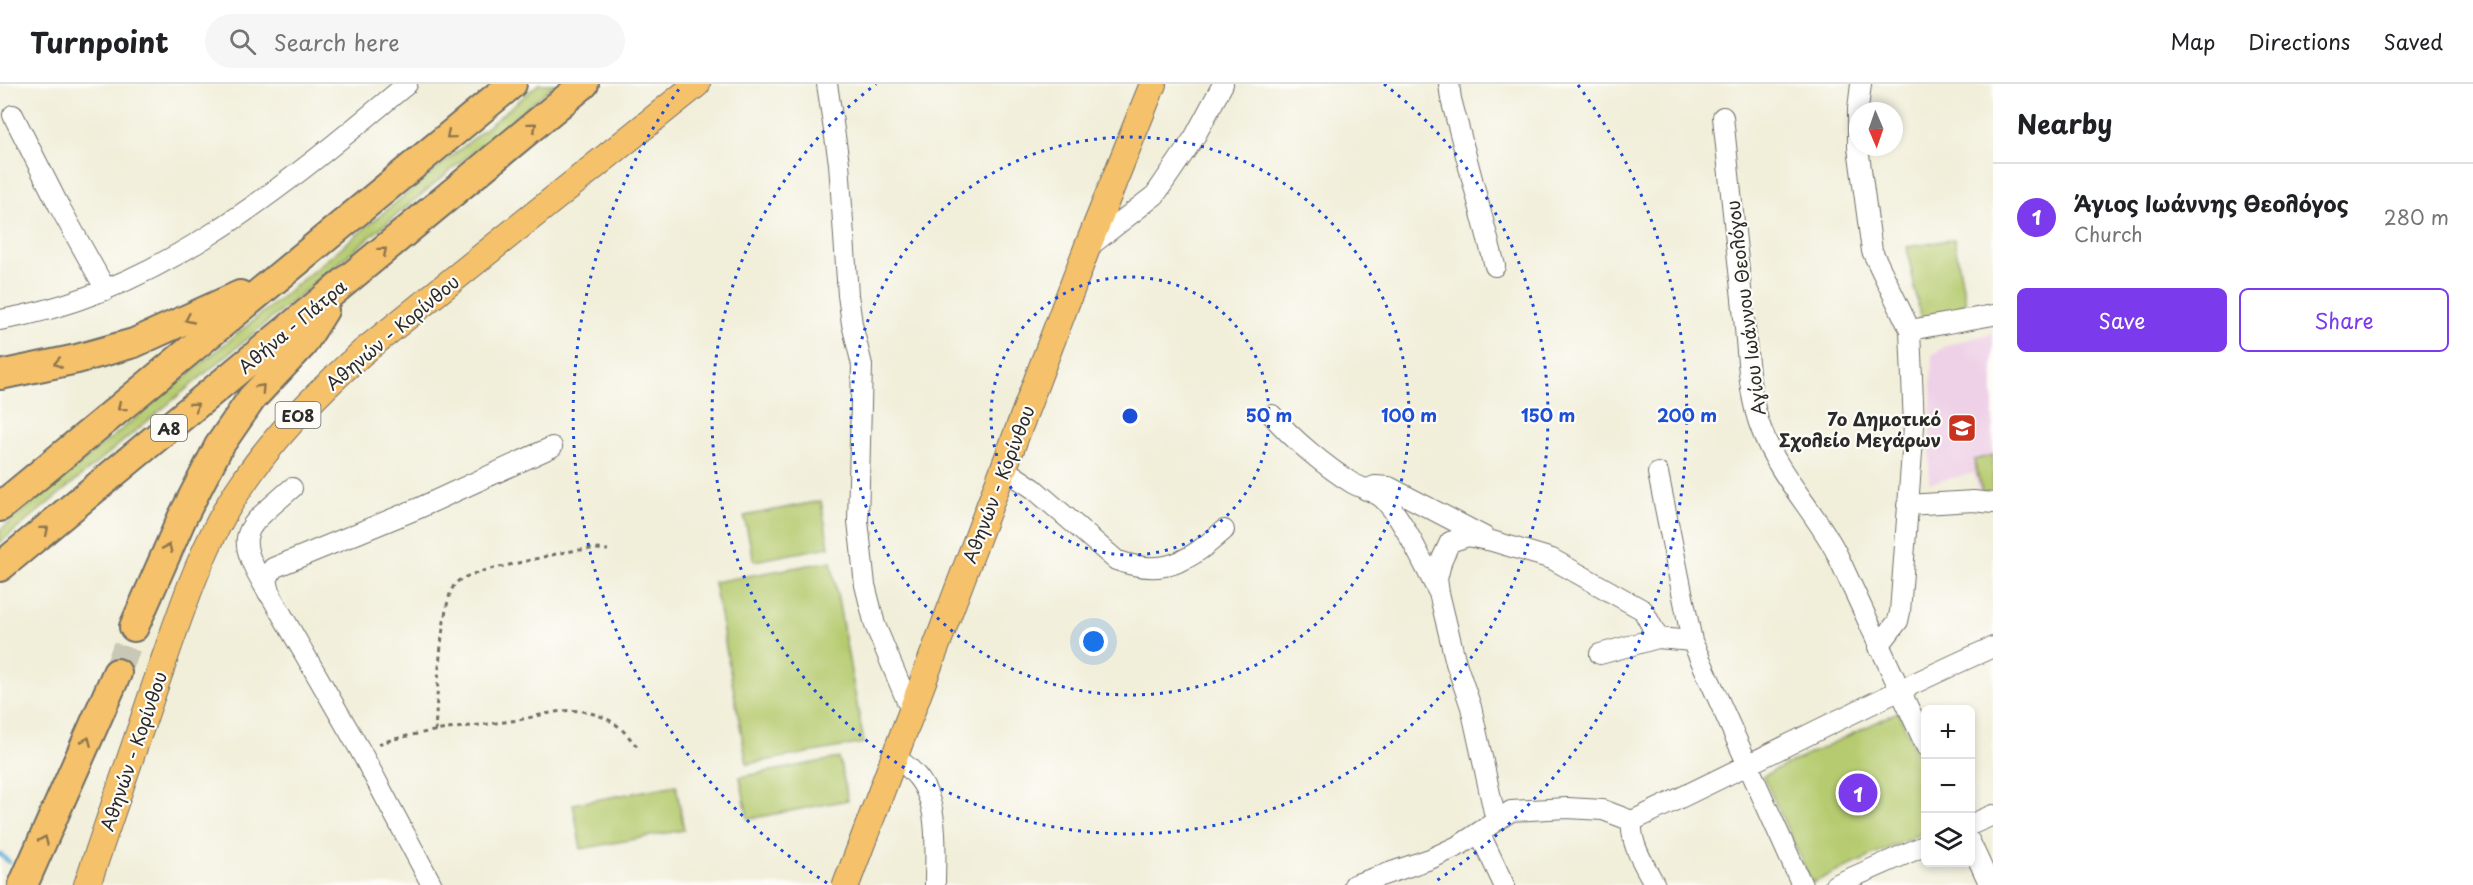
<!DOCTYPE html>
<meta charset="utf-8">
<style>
:root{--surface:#fff;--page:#f6f6f6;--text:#202124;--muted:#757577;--line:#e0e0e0;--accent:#7c3aed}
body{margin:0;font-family:"Playpen Sans",sans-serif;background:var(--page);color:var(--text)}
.controls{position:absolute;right:18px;bottom:18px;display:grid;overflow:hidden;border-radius:9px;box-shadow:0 3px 9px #0003}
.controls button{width:54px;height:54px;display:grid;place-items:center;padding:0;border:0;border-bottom:2px solid var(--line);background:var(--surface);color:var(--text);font:30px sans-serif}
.compass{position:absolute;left:1849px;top:18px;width:54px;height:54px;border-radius:50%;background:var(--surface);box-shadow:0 3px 9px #0003;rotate:178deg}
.you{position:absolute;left:1094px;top:558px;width:21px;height:21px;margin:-15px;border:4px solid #fff;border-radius:50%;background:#1a73e8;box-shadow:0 0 0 9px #1a73e833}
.badge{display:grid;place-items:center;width:39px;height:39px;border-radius:50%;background:var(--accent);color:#fff;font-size:20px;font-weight:700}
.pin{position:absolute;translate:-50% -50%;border:3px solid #fff;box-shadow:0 2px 6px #0006}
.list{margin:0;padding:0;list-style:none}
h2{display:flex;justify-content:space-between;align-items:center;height:78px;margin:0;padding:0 24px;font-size:26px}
h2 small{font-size:20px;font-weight:400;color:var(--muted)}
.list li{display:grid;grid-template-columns:39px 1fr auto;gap:18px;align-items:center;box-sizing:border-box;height:108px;padding:0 24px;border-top:2px solid var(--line)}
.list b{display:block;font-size:22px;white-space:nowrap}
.list p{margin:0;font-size:20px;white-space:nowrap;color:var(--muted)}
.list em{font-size:20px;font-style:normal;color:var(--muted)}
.actions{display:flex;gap:12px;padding:18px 24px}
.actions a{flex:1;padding:14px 0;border:2px solid var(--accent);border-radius:9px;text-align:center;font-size:21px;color:var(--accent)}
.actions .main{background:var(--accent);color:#fff}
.icon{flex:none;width:33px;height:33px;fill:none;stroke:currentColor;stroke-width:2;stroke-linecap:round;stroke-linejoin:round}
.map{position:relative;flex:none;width:1993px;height:801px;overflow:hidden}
header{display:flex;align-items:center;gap:36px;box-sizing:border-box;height:84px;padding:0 30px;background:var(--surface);border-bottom:2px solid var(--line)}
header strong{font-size:28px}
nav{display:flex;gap:33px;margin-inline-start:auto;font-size:21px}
.search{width:420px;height:54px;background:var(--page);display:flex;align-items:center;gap:15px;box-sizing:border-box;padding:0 21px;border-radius:33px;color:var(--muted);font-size:22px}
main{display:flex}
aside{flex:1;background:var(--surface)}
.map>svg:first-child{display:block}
</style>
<header>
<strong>Turnpoint</strong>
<div class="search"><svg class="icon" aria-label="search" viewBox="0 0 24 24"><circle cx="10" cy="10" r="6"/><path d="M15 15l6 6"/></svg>Search here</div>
<nav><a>Map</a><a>Directions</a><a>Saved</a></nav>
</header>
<main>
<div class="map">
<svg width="1993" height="801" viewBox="0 0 1993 801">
<rect width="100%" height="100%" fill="#fdfcf7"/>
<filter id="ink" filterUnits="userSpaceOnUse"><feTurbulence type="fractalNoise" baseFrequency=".0167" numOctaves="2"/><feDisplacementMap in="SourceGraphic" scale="12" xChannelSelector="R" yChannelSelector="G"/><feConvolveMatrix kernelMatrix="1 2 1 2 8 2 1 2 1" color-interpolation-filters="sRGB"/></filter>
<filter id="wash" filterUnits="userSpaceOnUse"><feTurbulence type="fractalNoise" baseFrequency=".008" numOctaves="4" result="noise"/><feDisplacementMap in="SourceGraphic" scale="24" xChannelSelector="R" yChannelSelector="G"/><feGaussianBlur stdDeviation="1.35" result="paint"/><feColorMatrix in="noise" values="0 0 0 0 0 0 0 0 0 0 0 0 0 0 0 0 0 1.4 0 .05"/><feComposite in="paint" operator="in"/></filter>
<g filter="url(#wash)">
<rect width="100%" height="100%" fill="#f1eed9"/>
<path fill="#eed0e7" d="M1993,249V420L1983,423L1974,389L1929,399L1932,271L1950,260Z"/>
<path fill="#b6cb6f" stroke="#707b4d" stroke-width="1.5" d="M539,0H555L0,459V446Z
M1954,155L1968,230L1921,238L1907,163Z
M1993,371V418L1985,420L1974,376Z
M821,417L829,463L754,477L744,432Z
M831,477L864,659L747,680L714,498Z
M1898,628L1925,686V748L1812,799L1763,692Z
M839,674L848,716L748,735L740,693Z
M676,701L684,746L581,765L573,720Z"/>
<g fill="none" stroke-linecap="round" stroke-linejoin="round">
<path stroke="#5dadd7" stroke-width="5" d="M0,770L9,778"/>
</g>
</g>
<g filter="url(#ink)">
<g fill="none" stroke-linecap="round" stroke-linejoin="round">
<path stroke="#c9c7b6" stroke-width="28" stroke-dasharray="28 14" stroke-linecap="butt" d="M117,589L134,543"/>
<g stroke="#706f68" stroke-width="22">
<path id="minor" d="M827,0L839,79L848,211L852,240L862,281L858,437L865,501L875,541L912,629
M1449,0L1451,15L1495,182
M13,31L59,122L106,206
M1723,33C1730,100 1737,167 1744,234C1748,270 1748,313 1762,347C1779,392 1814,426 1836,468L1926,662
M1858,62V25L1861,0
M1858,63L1872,167L1910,246L1914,342L1900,528L1898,537L1878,563
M1087,164L1155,111L1194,54L1223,0
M0,236C159,210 287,100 407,0
M1910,246L1993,231
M1272,331C1291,354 1326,383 1352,399C1361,404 1373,407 1381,413C1402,431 1424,482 1438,507
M1004,385L1034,405L1116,476C1164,494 1189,477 1224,446
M1658,389L1692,557L1802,801
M1366,406L1375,402L1389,403L1485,453
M1907,421L1973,417L1993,419
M269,510C232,448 242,448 292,404
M1600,570L1658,554L1692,557
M895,673C901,678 908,682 913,688C941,715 935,766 935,801
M1496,737L1471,623L1456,579L1439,509L1437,495L1442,475L1450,458L1468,452L1492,457L1552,475L1643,526L1658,554
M1632,737C1630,761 1644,780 1655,801
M1970,741L1993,731
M1480,750L1504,801
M1970,758L1990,801
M432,801L360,666L271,512L267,496L273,484L419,424L552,363
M1354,801L1430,775L1460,761L1511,727L1567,724L1603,726L1632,737C1753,680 1871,617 1993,563
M1835,801L1926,761"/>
</g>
<g stroke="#706f68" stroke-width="28">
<path id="major" d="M87,801C110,734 133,666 156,599C180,531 202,458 243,399C276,350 319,307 363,268L697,0
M846,801L1087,164L1153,0"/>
</g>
<g stroke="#706f68" stroke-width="32">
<path id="highway" d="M0,291L77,275L134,259L240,211
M0,423L512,0
M0,483L584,0
M134,543L182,434L219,362L252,314L302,261L324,226
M23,801L117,589"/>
</g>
<path stroke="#706f68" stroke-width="3" stroke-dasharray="4.5 4.5" stroke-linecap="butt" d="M435,648C437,621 440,514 456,499C469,487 504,483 522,478C549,472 580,462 608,466
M378,660C423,645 472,643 518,636C540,632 564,623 586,628C616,635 621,644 640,666"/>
<use href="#minor" stroke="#fff" stroke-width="20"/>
<use href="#major" stroke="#f5c16b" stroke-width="26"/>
<use href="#highway" stroke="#f5c16b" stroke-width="28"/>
</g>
<defs><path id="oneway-chevron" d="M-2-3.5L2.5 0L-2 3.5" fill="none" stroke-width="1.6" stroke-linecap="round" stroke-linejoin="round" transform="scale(1.5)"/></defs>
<g stroke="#90764b">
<use href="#oneway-chevron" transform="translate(533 42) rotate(-40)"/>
<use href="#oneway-chevron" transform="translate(450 51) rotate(140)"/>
<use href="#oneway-chevron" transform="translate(383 167) rotate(-40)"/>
<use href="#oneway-chevron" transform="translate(189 235) rotate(155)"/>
<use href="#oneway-chevron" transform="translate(58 279) rotate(168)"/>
<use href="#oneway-chevron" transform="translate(261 304) rotate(-47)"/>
<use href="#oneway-chevron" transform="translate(195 322) rotate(-40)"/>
<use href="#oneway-chevron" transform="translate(121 323) rotate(140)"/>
<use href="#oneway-chevron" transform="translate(45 446) rotate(-40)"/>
<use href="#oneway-chevron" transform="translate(168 464) rotate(-66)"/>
<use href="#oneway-chevron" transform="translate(87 657) rotate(-67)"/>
<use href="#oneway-chevron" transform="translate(44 756) rotate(-66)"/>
</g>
</g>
<g fill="none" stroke="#1d4ed8" stroke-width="3" stroke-dasharray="3 6">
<circle cx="1130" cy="332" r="139"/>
<circle cx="1130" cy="332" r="279"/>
<path d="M1384 0A418 418 0 1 1 876 0"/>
<path d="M827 799A557 557 0 0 1 682 1M1578 1A557 557 0 0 1 1433 799"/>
</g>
<defs>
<g id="school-square" transform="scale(1.5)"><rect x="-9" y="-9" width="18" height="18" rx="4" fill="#c8321e" stroke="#fdfcf7"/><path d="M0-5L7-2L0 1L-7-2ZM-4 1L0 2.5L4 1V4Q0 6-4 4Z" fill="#fff"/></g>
</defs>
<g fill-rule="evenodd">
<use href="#school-square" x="1962" y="344"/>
</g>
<g text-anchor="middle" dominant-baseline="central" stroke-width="4.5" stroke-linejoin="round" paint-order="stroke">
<g fill="#fdfcf7" stroke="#6a6a68" stroke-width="1.5">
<rect x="275.5" y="318" width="45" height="26" rx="4.5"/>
<rect x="151" y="331" width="36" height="26" rx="4.5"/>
</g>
<g font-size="16" font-weight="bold" fill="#2b2b2b">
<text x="298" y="331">ΕΟ8</text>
<text x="169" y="344">Α8</text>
</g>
<g font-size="18" fill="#2b2b2b" stroke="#fdfcf7">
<text transform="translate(1745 224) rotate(-97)">Αγίου Ιωάννου Θεολόγου</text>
<text transform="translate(292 242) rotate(-40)">Αθήνα - Πάτρα</text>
<text transform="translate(392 248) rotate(-40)">Αθηνών - Κορίνθου</text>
<text transform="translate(998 400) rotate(-69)">Αθηνών - Κορίνθου</text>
<text transform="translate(133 667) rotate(-71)">Αθηνών - Κορίνθου</text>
</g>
<g font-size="18" font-weight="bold" fill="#2b2b2b" stroke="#fdfcf7" text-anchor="end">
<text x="1941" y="334">7ο Δημοτικό<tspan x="1941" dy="21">Σχολείο Μεγάρων</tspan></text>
</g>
</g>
<circle cx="1130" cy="332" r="9" fill="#1d4ed8" stroke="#fdfcf7" stroke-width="3"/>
<g font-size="18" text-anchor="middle" font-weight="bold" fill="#1d4ed8" stroke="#fdfcf7" stroke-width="4.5" stroke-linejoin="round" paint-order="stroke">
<text x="1269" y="338">50 m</text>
<text x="1409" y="338">100 m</text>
<text x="1548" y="338">150 m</text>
<text x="1687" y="338">200 m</text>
</g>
</svg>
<div class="controls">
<button>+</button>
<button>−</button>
<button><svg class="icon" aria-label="layers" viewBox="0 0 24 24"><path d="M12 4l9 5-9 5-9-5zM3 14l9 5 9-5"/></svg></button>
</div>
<svg class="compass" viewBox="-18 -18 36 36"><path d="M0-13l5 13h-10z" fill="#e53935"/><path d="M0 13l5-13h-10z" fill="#757577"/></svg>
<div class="you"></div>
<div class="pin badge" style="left:1858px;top:709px">1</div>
</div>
<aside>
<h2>Nearby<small></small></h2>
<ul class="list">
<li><span class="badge">1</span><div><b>Άγιος Ιωάννης Θεολόγος</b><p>Church</p></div><em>280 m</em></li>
</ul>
<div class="actions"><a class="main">Save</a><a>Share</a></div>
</aside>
</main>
